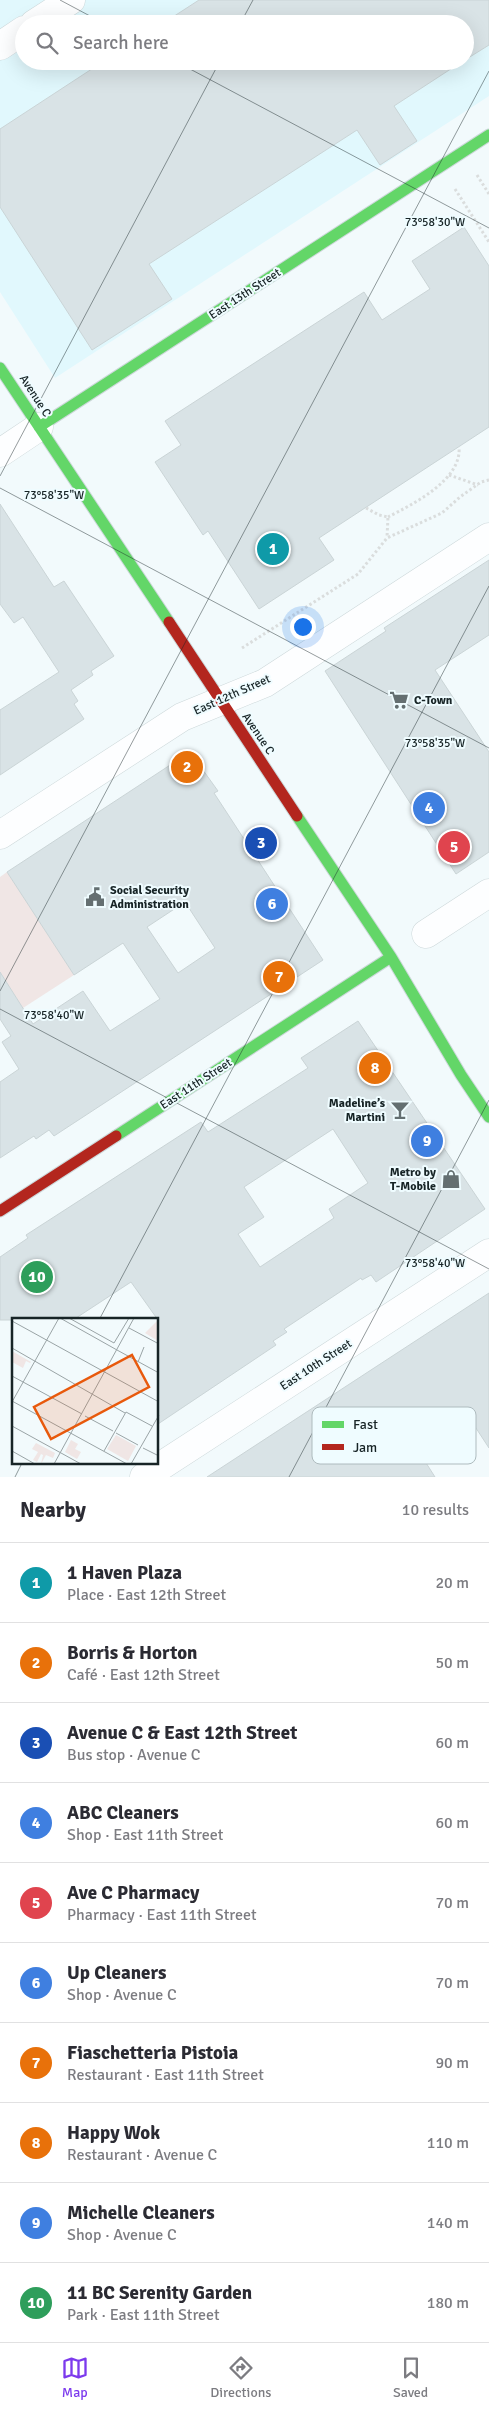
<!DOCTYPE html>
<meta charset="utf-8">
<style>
:root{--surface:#fff;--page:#f2f2f3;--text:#2b2b33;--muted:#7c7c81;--line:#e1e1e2;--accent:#7c3aed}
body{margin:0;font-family:Signika,sans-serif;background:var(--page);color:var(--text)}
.you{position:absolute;left:302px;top:626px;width:18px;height:18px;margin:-12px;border:4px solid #fff;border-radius:50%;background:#1a73e8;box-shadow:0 0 0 8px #1a73e833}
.badge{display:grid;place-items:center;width:32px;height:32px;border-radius:50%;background:var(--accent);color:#fff;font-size:16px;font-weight:700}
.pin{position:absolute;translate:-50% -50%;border:2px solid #fff;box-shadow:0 1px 5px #0006}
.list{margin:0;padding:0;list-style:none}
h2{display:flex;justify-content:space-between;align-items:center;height:65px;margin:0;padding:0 20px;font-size:21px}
h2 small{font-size:16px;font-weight:400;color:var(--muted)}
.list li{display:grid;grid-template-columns:32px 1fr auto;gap:15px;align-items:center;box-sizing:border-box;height:80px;padding:0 20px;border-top:1px solid var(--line)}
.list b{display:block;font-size:19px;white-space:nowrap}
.list p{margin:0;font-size:16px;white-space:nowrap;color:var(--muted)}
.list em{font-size:16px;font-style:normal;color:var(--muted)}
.icon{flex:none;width:28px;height:28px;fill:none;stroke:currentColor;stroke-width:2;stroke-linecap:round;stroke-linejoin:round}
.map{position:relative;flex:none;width:489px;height:1477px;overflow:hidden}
.search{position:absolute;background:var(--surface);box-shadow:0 5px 20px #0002;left:15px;right:15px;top:15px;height:55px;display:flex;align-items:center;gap:12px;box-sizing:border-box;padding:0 18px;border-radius:28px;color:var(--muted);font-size:19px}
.sheet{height:865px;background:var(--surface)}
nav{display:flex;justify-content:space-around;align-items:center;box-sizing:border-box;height:70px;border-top:1px solid var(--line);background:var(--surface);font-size:14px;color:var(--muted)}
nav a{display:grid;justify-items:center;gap:2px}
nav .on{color:var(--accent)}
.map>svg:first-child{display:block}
</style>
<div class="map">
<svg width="489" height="1477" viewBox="0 0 489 1477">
<rect width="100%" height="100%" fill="#f2fafc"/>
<path fill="#e1f8fd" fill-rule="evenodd" d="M0,0H489V96L55,378L0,292ZM24,24H465V61H24Z"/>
<path fill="#f0e6e5" d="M7,872L74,975L23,1008L0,972V877Z"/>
<path fill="#d9e3e6" stroke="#cad4d6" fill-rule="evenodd" d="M199,0H489V45L465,60V24H162Z
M104,61H463L394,106L417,141L380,165L357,130L149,264L172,299L92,350L0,207V129Z
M464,227L489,266V427L319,538L334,560L259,609L208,531L203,535L155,462L181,445L165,421L364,292L382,320L430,289L412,261Z
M0,504L54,587L64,581L114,656L91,671L93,675L71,690L78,701L74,704L84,719L0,775V710L59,672L23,617L14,623L0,604Z
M489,560V635L435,670L489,752V852L456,874L325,671L386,631L384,628Z
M190,752L218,791L214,793L323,960L54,1136L49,1130L36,1139L34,1136L0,1158V1082L19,1069L2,1042L11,1036L0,1019V972L33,1024L83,991L110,1031L160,999L123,943L74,975L7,872ZM185,902L215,948L178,973L147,927Z
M358,1021L485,1209L376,1282L371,1275L362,1280L361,1278L284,1329L287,1332L273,1341L276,1345L158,1424V1320L131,1282L73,1320H0V1257L28,1238L26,1235L201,1122L208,1132L308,1068L301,1058ZM333,1129L368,1183L329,1209L334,1218L260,1267L238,1234L264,1217L244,1187Z
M489,1293V1448L472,1422L421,1455L435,1477H207Z"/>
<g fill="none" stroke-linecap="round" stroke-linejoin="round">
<g stroke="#cdd8da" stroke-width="29">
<path id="street" d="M34,24L71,0
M0,46L24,30
M0,453L39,427
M0,835L182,717L265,683L489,537
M426,934L489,893
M144,1477L489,1253"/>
</g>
<g stroke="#cdd8da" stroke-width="13">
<path id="fast" d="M0,368L169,622
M39,427L489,135
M297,816L391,957L461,1075L489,1117
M116,1136L391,957"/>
</g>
<g stroke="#cdd8da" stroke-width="13">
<path id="jam" d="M169,622L297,816
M0,1211L116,1136"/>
</g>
<path stroke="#dadddd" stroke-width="3" stroke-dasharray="2.5 2.5" stroke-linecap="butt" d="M477,175L489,194
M455,189L489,242
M449,475L478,485
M366,508L379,515L388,517L387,537
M388,517C413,504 462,480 459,447
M242,648L358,574L387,538L442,513L460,497L481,482L489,480"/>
<use href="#street" stroke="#fdfeff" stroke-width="28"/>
<use href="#fast" stroke="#63d668" stroke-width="11"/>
<use href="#jam" stroke="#b3261e" stroke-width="11"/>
</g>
<path fill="none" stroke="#172426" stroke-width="1" stroke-opacity="0.45" d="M60,0L105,24M240,24L253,0M175,61L489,228M0,476L220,61M0,488L489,748M0,991L489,71M0,1009L489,1269M99,1320L489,586M15,1477L22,1463M289,1477L489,1100"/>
<defs>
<g id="supermarket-bare" transform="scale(1.5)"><path d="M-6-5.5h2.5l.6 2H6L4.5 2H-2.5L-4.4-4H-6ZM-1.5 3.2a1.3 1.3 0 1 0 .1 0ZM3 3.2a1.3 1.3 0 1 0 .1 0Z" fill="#646f71" stroke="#effcff" stroke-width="2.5" paint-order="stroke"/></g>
<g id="civic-bare" transform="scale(1.5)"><path d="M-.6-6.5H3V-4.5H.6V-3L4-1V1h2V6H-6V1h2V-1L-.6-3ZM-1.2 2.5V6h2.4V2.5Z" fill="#646f71" stroke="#effcff" stroke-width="2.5" paint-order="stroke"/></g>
<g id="bar-bare" transform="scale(1.5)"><path d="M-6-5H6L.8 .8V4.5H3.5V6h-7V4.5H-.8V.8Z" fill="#646f71" stroke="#effcff" stroke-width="2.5" paint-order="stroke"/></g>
<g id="shop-bare" transform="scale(1.5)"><path d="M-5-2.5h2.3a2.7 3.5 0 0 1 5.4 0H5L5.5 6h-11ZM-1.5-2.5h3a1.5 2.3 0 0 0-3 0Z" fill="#646f71" stroke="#effcff" stroke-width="2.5" paint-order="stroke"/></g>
</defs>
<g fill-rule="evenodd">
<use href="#supermarket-bare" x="399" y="700"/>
<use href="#civic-bare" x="95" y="897"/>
<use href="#bar-bare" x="400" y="1110"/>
<use href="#shop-bare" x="451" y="1179"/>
</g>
<g text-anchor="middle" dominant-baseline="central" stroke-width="4" stroke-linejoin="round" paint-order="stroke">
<g font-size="12" fill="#172426" stroke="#effcff">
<text transform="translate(245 294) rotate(-33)">East 13th Street</text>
<text transform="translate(35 396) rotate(57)">Avenue C</text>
<text transform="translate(232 695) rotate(-24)">East 12th Street</text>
<text transform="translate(258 734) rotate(56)">Avenue C</text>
<text transform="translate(196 1084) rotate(-33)">East 11th Street</text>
<text transform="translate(316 1365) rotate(-33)">East 10th Street</text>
</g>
<g font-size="12" font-weight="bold" fill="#172426" stroke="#effcff" text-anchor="start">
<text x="414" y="700">C-Town</text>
<text x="110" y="890">Social Security<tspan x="110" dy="14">Administration</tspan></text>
<text x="385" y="1103" text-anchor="end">Madeline’s<tspan x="385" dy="14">Martini</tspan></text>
<text x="436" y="1172" text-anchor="end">Metro by<tspan x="436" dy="14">T-Mobile</tspan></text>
</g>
</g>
<g transform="translate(12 1318)">
<rect width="146" height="146" fill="#f2fafc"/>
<path d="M146,2V23L133,15ZM0,33L19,44L18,45L14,43L11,50L0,44ZM104,117L124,128L116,143L95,131ZM59,122L66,126L63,131L69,134L65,141L53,134ZM24,125L43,135L41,140L34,137L29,146L31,137L29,136L25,144L21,142L26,134L20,131Z" fill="#f0e6e5"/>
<path fill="none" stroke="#9aa4a6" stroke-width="1" d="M48,0L105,32M57,0L102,25L117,0M0,3L147,84M117,10L147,26M0,30L113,95M105,32L147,55M126,44L132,29M0,58L70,96M0,83L115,146M0,84L47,0M73,98L101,113M0,108L69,146M104,115L126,127M131,130L147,138M0,133L23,146M92,133L114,94L140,108M42,146L122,0M119,146L147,97"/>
<path fill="#e8590c" fill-opacity="0.15" stroke="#e8590c" stroke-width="2.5" d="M120,37L137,69L39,121L22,89Z"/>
<rect width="146" height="146" fill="none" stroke="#172426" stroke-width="2.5"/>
</g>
<rect x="312" y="1407" width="164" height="57" rx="8" fill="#effcff" stroke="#aebbbe" stroke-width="1"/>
<rect x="322" y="1421" width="22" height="7" fill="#63d668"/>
<rect x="322" y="1444" width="22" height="6" fill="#b3261e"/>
<g font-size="14" fill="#172426">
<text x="353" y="1429">Fast</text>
<text x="353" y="1452">Jam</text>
</g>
<g font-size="12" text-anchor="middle" fill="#172426" stroke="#effcff" stroke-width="4" stroke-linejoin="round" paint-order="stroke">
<text x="435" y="226">73°58'30"W</text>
<text x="54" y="499">73°58'35"W</text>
<text x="435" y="747">73°58'35"W</text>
<text x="54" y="1019">73°58'40"W</text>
<text x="435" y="1267">73°58'40"W</text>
</g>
</svg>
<div class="you"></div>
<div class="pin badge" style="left:273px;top:549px;background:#0f9aa8">1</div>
<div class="pin badge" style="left:187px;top:767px;background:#e8710a">2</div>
<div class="pin badge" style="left:261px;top:843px;background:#1a4fb4">3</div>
<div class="pin badge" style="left:429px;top:808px;background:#3f7fe0">4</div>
<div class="pin badge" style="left:454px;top:847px;background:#e0444e">5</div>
<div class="pin badge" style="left:272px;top:904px;background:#3f7fe0">6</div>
<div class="pin badge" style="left:279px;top:977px;background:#e8710a">7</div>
<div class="pin badge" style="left:375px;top:1068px;background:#e8710a">8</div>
<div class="pin badge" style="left:427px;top:1141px;background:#3f7fe0">9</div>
<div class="pin badge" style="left:37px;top:1277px;background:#2e9e5b">10</div>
<div class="search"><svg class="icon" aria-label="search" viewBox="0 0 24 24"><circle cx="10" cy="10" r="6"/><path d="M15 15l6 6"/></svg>Search here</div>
</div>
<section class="sheet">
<h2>Nearby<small>10 results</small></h2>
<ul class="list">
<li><span class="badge" style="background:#0f9aa8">1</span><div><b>1 Haven Plaza</b><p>Place · East 12th Street</p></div><em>20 m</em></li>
<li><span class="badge" style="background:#e8710a">2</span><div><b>Borris &amp; Horton</b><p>Café · East 12th Street</p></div><em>50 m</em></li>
<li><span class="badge" style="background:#1a4fb4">3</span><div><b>Avenue C &amp; East 12th Street</b><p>Bus stop · Avenue C</p></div><em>60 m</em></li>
<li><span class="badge" style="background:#3f7fe0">4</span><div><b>ABC Cleaners</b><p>Shop · East 11th Street</p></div><em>60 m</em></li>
<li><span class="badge" style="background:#e0444e">5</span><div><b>Ave C Pharmacy</b><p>Pharmacy · East 11th Street</p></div><em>70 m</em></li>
<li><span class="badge" style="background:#3f7fe0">6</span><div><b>Up Cleaners</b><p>Shop · Avenue C</p></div><em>70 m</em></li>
<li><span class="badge" style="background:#e8710a">7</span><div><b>Fiaschetteria Pistoia</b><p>Restaurant · East 11th Street</p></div><em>90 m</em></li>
<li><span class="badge" style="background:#e8710a">8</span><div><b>Happy Wok</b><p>Restaurant · Avenue C</p></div><em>110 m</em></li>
<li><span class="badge" style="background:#3f7fe0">9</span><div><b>Michelle Cleaners</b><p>Shop · Avenue C</p></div><em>140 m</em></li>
<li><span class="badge" style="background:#2e9e5b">10</span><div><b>11 BC Serenity Garden</b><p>Park · East 11th Street</p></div><em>180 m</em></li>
</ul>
</section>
<nav>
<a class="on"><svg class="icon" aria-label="map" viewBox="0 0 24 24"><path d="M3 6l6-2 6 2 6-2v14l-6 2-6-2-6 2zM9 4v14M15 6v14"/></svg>Map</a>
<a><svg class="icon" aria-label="directions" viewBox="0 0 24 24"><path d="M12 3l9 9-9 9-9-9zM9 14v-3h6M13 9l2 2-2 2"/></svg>Directions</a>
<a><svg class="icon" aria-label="saved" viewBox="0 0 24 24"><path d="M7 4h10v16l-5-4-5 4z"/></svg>Saved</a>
</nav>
